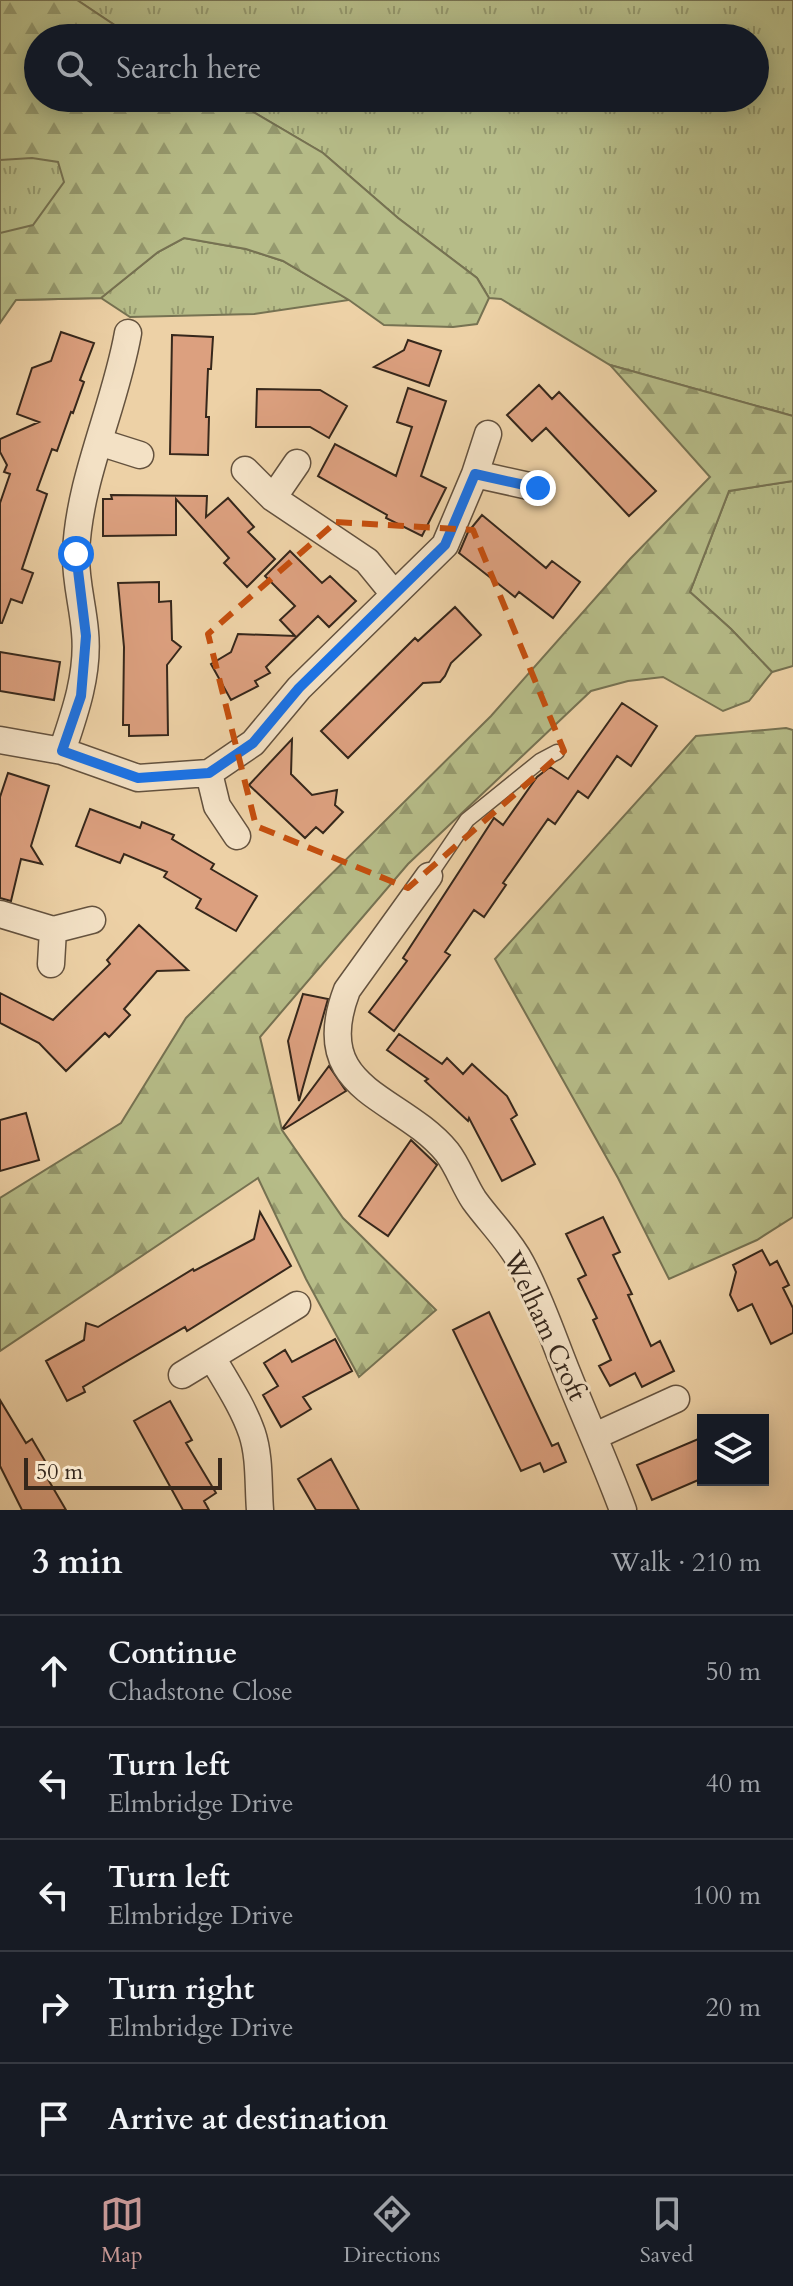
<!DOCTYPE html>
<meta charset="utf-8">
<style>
:root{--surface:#171b24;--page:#20242c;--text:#f1f3f6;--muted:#9ea1a6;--line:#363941;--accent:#c59692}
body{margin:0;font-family:Cardo,serif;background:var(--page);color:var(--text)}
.controls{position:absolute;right:24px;bottom:24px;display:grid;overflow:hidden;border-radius:0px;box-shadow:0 4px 20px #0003}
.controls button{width:72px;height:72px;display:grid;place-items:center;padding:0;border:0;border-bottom:2px solid var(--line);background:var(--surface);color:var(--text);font:40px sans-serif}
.scale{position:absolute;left:24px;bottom:20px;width:198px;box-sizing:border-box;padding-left:8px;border:4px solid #36271b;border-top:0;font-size:22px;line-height:28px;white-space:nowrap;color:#36271b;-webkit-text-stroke:6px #f3e1c5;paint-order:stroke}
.stop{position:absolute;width:24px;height:24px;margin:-18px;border:6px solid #1a73e8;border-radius:50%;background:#fff}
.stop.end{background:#1a73e8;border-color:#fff;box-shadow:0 2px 8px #0008}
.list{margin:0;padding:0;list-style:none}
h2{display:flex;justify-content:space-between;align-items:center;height:104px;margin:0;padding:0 32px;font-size:34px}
h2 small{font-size:26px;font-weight:400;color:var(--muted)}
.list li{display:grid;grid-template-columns:52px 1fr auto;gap:24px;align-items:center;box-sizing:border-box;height:112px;padding:0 32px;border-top:2px solid var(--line)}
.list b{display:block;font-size:30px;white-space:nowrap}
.list p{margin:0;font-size:26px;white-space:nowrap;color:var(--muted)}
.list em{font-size:26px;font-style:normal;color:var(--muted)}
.icon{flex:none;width:44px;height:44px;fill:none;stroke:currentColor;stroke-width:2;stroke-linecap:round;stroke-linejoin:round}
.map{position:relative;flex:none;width:793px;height:1510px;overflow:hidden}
.search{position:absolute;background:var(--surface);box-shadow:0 4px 20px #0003;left:24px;right:24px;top:24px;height:88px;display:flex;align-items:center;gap:20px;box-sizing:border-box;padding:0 28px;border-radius:44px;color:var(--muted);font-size:30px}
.sheet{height:664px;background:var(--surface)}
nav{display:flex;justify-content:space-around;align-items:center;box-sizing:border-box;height:112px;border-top:2px solid var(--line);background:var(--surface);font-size:22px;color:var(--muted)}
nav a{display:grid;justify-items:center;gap:4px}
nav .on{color:var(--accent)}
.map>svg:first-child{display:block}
</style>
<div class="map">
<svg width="793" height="1510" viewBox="0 0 793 1510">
<defs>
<pattern id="grass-tufts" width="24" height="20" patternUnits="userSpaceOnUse" patternTransform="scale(2)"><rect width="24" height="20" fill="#b6bc88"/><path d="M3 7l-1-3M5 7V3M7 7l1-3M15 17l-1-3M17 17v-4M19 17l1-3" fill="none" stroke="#95996e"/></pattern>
<pattern id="forest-firs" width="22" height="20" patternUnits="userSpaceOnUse" patternTransform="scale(2)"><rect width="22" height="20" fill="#b6bc88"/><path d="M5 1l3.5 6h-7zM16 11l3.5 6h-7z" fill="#95996e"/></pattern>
</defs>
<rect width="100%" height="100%" fill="#edd1a6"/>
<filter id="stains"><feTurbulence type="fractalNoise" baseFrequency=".0025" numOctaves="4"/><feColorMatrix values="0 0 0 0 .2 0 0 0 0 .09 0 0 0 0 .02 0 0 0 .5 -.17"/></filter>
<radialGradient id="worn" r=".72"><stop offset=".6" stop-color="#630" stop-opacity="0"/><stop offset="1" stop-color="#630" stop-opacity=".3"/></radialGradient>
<path fill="url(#grass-tufts)" stroke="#767252" stroke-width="2" d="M0,0L32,157L68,155L102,297L158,252L184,238L246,249L283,261L349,300L254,314L130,317L101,298L16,300L0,307Z
M77,0H793V416L610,365L501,299L489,298L477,278L398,218L323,153L250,110L219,98H755V38H134Z
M793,481V666L772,672L731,629L690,592L729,491Z"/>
<path fill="url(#forest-firs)" stroke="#767252" stroke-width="2" d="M0,0H77L134,38H38V98H219L250,110L323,153L398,218L477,278L489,298L477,324L453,327L384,325L349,300L283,261L246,249L184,238L158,252L101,298L16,300L0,323V233L33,225L64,182L58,162L32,158L0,160Z
M610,365L793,416V481L729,491L690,592L731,629L772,672L749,701L723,711L663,677L628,681L591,691L408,864L260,1037L282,1130L343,1218L436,1310L359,1377L306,1279L258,1178L0,1351V1198L121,1123L186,1018L491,716L630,559L710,477Z
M786,728L793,730V1217L757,1240L669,1279L618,1178L495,959L696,736Z"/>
<path fill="#dca07f" stroke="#36271b" stroke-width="2" d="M61,332L94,343L80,380L84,382L73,413L71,412L57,451L52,449L37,490L47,494L22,569L33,573L22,603L11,599L2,623H0V503L10,474L4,472L7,465L0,452V439L39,422L17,414L32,368L51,361Z
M172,335L213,337L211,369H208L206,417H209L208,455L170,454Z
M408,340L441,351L429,386L374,367L404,350Z
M539,385L552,399L559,392L656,491L629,516L546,428L532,441L507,415Z
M408,388L446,401L421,476L446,488L422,536L386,518L387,515L318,476L335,444L396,476L412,427L397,422Z
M257,389L320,390L347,406L329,438L310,427H256Z
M111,495L207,496L206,517L228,498L254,527L248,532L275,559L247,587L224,563L229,558L176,499V535L103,536V499H112Z
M482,515L546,568L552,561L580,582L553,618L519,592L515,597L459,553L468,532Z
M290,551L322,583L330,576L356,601L329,627L318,616L266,667L270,673L255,681L258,686L231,700L211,664L231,652L238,634L295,636L280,620L295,606L265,576Z
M159,582V602L171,601L172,640L181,647L167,665L168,735L129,736V725H123L124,647L118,583Z
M455,607L481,635L451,663L445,676L440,682L423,683L348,758L321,731L415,638L418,641Z
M0,652L60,662L54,700L0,691Z
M622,703L657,726L631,766L617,756L588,798L578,791L555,824L548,819L503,883L506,885L484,917L474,910L445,952L450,955L394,1031L369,1012L407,961L403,958L494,818L503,825L537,777L550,767L568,779Z
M292,739L291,774L312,795L337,790L335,805L343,812L323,833L316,827L305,838L249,785Z
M8,773L49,786L31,846L42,864L21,859L11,901L0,898V797Z
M90,809L140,828L142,822L174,835L172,839L214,864L211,869L257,896L236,931L196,908L201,899L164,877L167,872L124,854L120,863L76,846Z
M139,925L188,970L157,971L124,1009L130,1015L109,1037L105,1033L66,1071L39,1043L0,1023V993L53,1020L110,964L107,960Z
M303,994L328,999L299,1101L288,1041Z
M399,1034L442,1064L447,1058L463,1074L472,1064L507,1096L517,1115L511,1119L535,1164L502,1181L469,1118L468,1121L425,1081L428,1079L387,1050Z
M329,1066L346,1091L284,1129L283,1128Z
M26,1113L39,1160L0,1171V1120Z
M411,1140L437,1165L388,1236L359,1216Z
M260,1212L291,1266L187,1331L185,1327L83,1387L85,1392L67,1401L46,1361L84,1340L86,1323L98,1327L193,1269L194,1271L254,1239Z
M603,1217L620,1252L613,1255L632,1294L628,1295L651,1346L660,1341L674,1371L642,1387L635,1373L610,1386L599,1366L611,1360L593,1320L597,1318L578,1279L586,1275L566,1234Z
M762,1250L770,1265L777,1261L789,1285L783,1288L793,1308V1333L771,1344L752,1304L738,1311L730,1295L736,1272L733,1265Z
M489,1312L552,1446L558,1443L566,1462L544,1472L540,1463L521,1471L453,1330Z
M335,1339L352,1371L303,1397L311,1409L281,1427L263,1395L278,1386L264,1363L285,1350L292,1362Z
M0,1400L26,1443L32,1439L45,1461L39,1464L66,1510H22L0,1466Z
M170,1401L192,1440L186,1443L216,1493L204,1501L209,1510H183L134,1421Z
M703,1437V1478L652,1500L637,1465Z
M331,1459L348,1490L359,1510H316L298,1479Z"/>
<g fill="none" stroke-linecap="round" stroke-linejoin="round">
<g stroke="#64523e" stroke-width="17">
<path id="service" d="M429,876L467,820L540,761L557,752"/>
</g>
<g stroke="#64523e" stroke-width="29">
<path id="minor" d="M99,442L140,455
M245,470L273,498L367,561L394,594
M475,474L488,434
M273,498L297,463
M0,740L62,751L138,778L209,773L253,743L299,688L445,545L475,474L538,488
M62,751C75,713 89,673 85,632C83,606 75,579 76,553C79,478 115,407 128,333
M209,773L217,806L237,836
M429,876L347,990C308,1092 399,1094 447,1152C458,1166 464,1185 474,1200C489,1221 509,1240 521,1263C540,1298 553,1338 568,1375C586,1420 606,1464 623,1510
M0,914L53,930L92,920
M51,964L53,930
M213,1359C227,1383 243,1407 252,1433C260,1457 258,1485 260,1510
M182,1375L297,1305
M595,1436L676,1399"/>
</g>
<use href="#service" stroke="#f3e1c5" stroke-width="14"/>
<use href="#minor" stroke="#f3e1c5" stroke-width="26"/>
</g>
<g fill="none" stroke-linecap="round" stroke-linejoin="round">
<path stroke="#1a73e8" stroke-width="10" d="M76,554L86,636L81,696L62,751L138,778L209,773L253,743L299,688L445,545L475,474L538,488"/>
</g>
<path fill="none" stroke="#c44f0f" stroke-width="6" stroke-dasharray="16 10" stroke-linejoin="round" d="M336,522L473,530L564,751L408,888L256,826L208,634Z"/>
<g text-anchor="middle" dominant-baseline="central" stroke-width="6" stroke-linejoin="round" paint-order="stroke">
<g font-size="26" fill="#36271b" stroke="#f3e1c5">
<text transform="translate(545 1326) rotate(65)">Welham Croft</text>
</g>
</g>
<rect width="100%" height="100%" filter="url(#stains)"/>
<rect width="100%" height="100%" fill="url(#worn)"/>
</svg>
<div class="controls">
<button><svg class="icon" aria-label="layers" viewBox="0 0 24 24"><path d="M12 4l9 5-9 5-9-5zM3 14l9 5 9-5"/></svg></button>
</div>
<div class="scale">50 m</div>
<div class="stop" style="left:76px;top:554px"></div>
<div class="stop end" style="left:538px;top:488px"></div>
<div class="search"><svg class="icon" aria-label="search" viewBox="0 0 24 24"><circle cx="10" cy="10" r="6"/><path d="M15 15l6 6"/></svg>Search here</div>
</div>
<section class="sheet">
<h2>3 min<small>Walk · 210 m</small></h2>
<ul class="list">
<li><svg class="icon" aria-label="ahead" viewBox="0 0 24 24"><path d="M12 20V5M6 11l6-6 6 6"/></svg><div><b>Continue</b><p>Chadstone Close</p></div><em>50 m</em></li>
<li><svg class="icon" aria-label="left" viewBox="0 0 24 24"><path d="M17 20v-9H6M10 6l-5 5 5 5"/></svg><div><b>Turn left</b><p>Elmbridge Drive</p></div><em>40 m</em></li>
<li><svg class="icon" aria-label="left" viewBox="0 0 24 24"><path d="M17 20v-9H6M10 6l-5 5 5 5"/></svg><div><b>Turn left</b><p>Elmbridge Drive</p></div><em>100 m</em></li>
<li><svg class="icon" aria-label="right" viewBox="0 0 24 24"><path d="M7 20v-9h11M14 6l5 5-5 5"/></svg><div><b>Turn right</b><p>Elmbridge Drive</p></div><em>20 m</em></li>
<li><svg class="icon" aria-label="arrive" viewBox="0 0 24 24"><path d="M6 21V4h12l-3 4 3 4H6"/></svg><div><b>Arrive at destination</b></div></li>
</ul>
</section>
<nav>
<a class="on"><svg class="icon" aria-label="map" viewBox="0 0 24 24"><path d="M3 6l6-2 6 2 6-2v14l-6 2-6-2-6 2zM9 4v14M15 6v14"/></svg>Map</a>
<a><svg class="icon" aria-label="directions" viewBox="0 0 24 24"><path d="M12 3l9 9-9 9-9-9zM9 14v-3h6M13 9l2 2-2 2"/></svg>Directions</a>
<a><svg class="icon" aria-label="saved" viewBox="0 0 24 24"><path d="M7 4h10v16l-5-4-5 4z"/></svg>Saved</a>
</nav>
